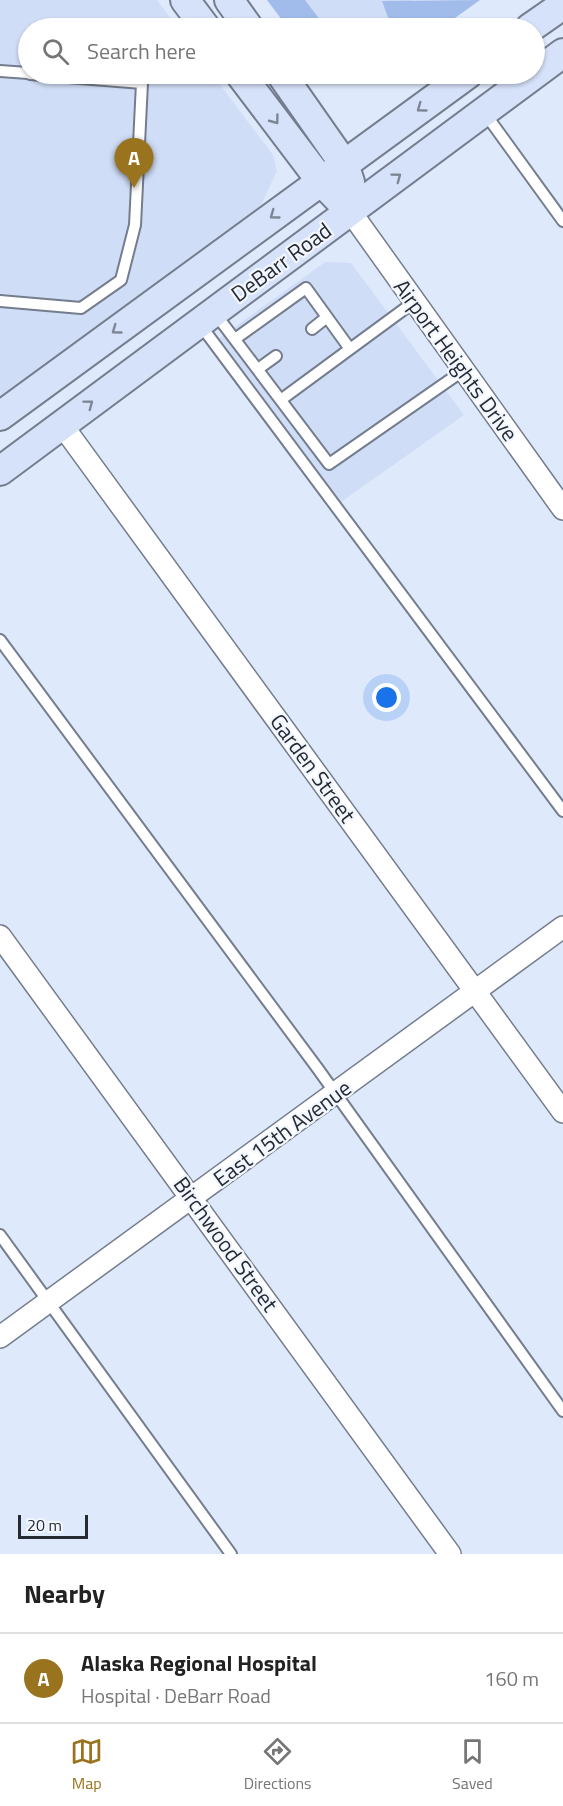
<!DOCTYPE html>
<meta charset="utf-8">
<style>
:root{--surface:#fff;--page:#f6f6f6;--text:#222;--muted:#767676;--line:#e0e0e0;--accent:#99731e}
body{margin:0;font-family:"Titillium Web",sans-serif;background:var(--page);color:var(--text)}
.scale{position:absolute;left:18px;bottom:15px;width:70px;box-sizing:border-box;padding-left:6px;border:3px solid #262a31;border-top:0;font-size:16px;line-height:21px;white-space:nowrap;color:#262a31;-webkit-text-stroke:4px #f2f6fe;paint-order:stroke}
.you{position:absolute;left:387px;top:698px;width:21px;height:21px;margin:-15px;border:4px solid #fff;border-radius:50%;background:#1a73e8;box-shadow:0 0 0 9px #1a73e833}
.badge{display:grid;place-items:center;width:39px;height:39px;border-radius:50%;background:var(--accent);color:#fff;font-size:20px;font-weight:700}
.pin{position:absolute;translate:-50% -50px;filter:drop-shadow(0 2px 3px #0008)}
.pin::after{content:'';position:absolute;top:32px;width:21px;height:18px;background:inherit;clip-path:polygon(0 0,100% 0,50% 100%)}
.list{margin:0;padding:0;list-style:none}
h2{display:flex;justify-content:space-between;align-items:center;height:78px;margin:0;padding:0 24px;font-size:26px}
h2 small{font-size:20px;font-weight:400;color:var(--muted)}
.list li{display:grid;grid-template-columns:39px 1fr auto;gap:18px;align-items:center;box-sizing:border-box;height:90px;padding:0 24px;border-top:2px solid var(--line)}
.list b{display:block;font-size:22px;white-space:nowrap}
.list p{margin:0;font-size:20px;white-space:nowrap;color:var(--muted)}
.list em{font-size:20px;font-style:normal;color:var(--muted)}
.icon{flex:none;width:33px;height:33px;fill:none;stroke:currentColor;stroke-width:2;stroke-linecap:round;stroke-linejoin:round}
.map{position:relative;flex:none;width:563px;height:1554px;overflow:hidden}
.search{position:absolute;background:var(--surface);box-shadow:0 2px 4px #0004;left:18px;right:18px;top:18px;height:66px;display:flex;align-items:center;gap:15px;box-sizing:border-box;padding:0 21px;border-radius:33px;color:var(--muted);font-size:22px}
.sheet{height:168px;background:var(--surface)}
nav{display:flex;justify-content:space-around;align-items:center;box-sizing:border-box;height:84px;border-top:2px solid var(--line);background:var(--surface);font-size:16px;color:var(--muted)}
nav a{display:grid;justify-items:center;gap:3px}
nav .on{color:var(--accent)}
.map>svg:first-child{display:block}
</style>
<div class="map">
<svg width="563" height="1554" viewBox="0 0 563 1554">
<rect width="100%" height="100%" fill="#dfe9fc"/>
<path fill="#d0ddf6" d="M0,0H157L178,28H28V74H212L273,155L277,171L261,205L0,398Z
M284,0H412L373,28H305Z
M325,262L351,263L464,415L341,502L218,339Z"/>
<path fill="#a1bbea" d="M267,0H305L326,28H288Z
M480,0L441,28H392L382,1Z"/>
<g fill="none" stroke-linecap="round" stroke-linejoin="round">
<g stroke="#747d8d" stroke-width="14">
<path id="lane" d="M0,71L28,73
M484,112L563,221
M0,301L81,308L121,280L135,225L142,83L30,74
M214,312L329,464L464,370
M199,323L563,811
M312,329L327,317
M235,339L306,288L350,349L414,302
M258,369L276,356
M282,399L350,349
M0,640L318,1069L563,1411
M0,1235L231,1554"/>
</g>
<g stroke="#747d8d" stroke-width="24">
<path id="street" d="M350,211L563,509
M62,425L563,1112
M0,936L450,1554
M0,1337L563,927"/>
</g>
<g stroke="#747d8d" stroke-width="32">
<path id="secondary" d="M185,0L206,28
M229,0L249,28
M530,28L563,5
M240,74L321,181L350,211
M281,74L344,164L350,182
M0,416L468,74
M0,471L563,53"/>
</g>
<use href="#lane" stroke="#fff" stroke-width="10"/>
<use href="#street" stroke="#fff" stroke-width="21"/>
<use href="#secondary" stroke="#d6e2fa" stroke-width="28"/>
</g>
<defs><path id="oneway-chevron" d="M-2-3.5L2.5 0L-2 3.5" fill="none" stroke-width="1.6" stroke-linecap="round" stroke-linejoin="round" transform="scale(1.5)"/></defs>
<g stroke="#7e8696">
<use href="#oneway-chevron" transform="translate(421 108) rotate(144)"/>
<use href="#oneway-chevron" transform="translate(275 120) rotate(53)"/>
<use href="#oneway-chevron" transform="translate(397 177) rotate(-37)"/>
<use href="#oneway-chevron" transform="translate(274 215) rotate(144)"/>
<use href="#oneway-chevron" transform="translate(116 330) rotate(144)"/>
<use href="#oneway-chevron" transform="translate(89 404) rotate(-37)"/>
</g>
<g text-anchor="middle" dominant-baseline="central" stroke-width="4.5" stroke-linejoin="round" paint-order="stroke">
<g font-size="22" fill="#262a31" stroke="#f2f6fe">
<text transform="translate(281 262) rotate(-36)">DeBarr Road</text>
<text transform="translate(456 360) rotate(54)">Airport Heights Drive</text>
<text transform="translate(313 768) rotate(54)">Garden Street</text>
<text transform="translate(282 1133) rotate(-36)">East 15th Avenue</text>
<text transform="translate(226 1244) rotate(54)">Birchwood Street</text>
</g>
</g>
</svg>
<div class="scale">20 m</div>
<div class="you"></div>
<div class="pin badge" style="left:134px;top:188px">A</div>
<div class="search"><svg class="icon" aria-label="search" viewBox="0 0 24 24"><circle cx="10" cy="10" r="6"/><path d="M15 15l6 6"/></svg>Search here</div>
</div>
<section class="sheet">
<h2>Nearby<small></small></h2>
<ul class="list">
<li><span class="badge">A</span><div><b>Alaska Regional Hospital</b><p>Hospital · DeBarr Road</p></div><em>160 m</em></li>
</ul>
</section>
<nav>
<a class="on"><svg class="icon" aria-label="map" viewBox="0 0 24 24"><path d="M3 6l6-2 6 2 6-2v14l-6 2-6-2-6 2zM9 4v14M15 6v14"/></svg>Map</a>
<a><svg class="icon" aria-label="directions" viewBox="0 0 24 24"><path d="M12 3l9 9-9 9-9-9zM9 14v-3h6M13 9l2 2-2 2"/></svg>Directions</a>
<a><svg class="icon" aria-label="saved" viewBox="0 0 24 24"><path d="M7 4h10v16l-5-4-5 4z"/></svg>Saved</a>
</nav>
